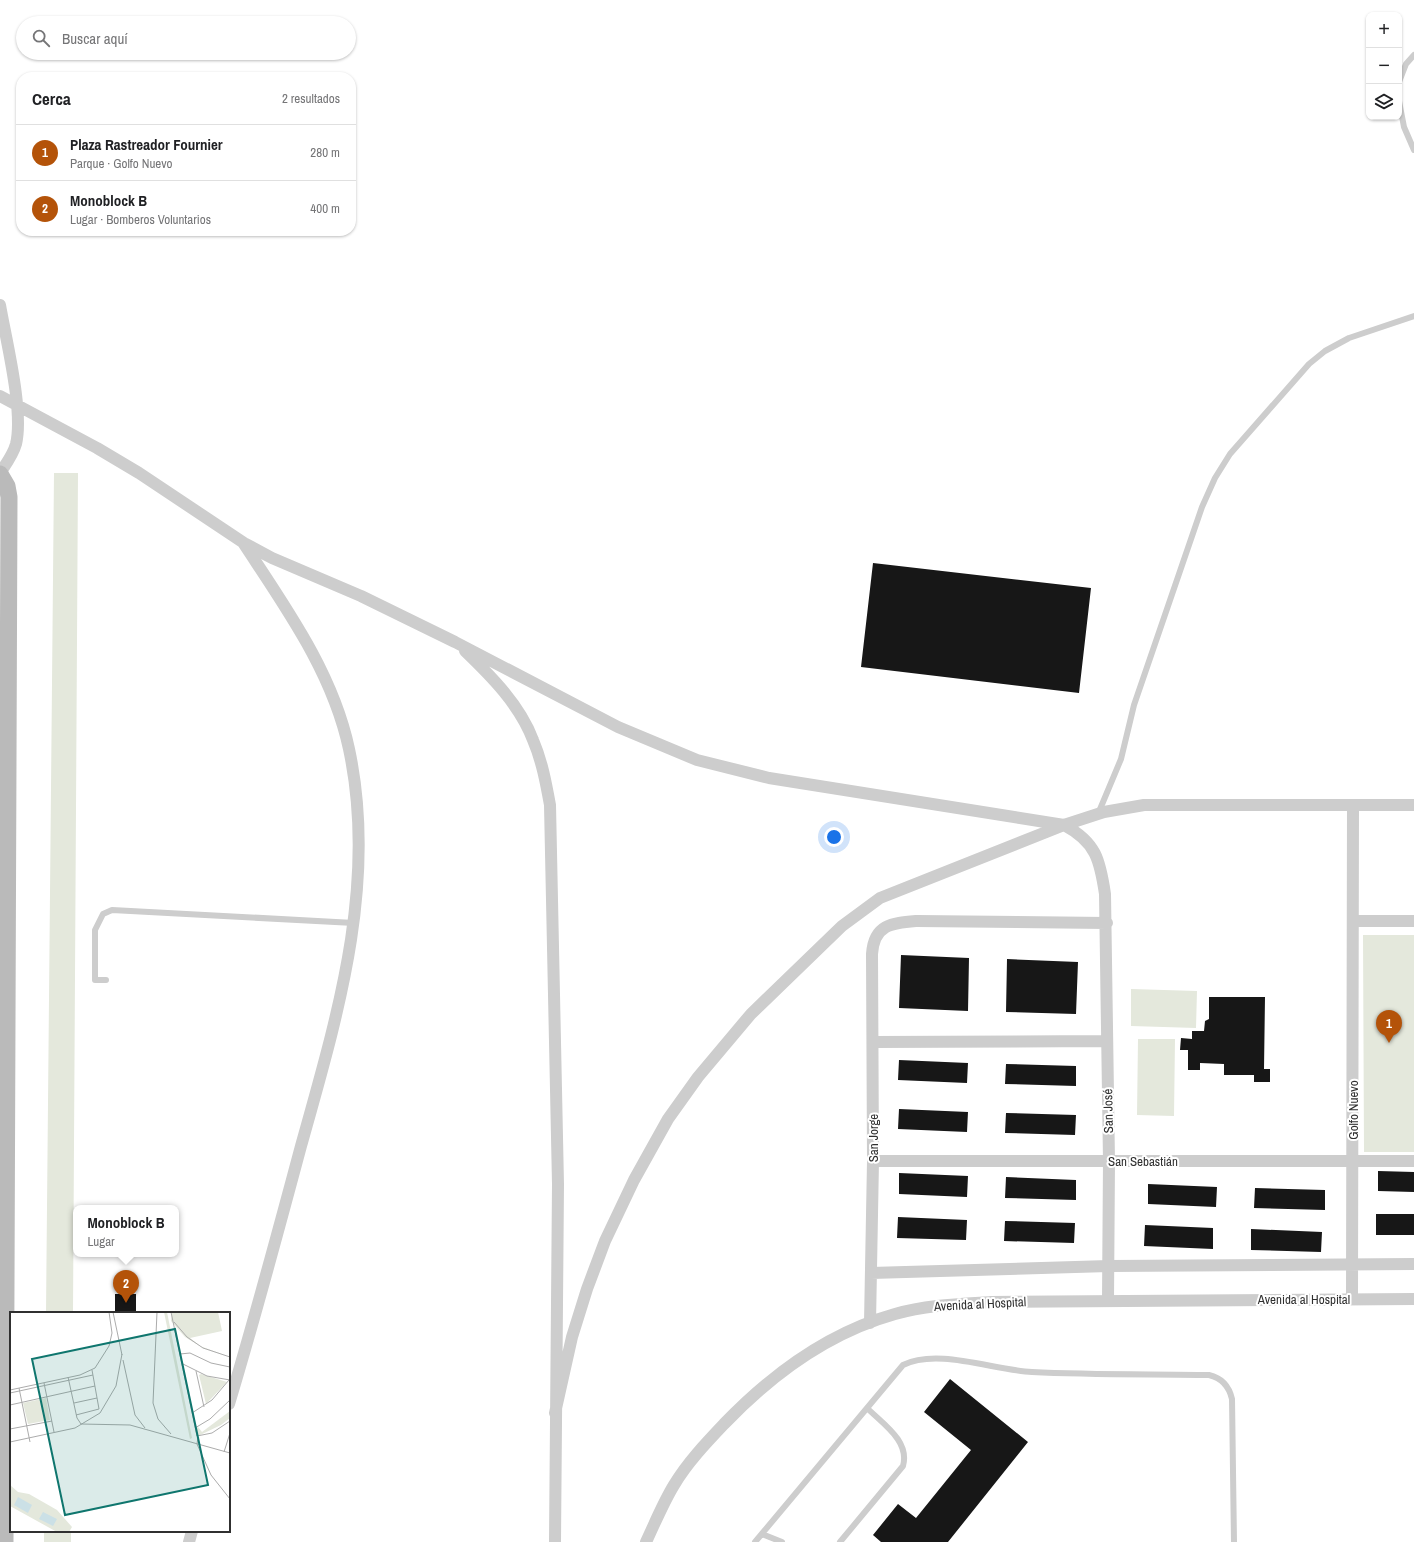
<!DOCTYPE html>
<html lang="es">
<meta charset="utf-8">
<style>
:root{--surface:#fff;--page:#f2f2f2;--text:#202124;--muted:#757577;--line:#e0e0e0;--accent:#b45309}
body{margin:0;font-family:"Archivo Narrow",sans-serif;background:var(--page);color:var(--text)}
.controls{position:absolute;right:12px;top:12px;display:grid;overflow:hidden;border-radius:8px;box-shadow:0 1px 3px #0004}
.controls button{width:36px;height:36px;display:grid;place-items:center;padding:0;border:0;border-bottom:1px solid var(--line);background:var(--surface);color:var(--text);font:20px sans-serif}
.you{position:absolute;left:834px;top:837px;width:14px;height:14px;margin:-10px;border:3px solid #fff;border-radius:50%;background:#1a73e8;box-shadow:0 0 0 6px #1a73e833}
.badge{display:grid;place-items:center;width:26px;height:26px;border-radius:50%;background:var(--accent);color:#fff;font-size:13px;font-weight:700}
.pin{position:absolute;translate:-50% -33px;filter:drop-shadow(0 1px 2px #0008)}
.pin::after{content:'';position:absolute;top:21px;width:14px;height:12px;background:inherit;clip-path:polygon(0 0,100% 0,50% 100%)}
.popup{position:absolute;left:73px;top:1205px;width:106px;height:52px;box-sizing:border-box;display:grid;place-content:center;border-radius:8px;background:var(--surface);filter:drop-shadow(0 1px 3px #0005);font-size:13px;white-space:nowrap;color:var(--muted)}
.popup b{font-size:15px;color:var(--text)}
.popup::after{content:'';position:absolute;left:50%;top:100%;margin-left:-8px;border:8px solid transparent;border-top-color:var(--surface)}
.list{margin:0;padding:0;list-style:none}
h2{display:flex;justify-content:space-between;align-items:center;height:52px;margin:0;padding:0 16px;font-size:17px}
h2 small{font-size:13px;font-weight:400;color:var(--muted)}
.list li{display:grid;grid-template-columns:26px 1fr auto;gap:12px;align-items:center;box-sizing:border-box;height:56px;padding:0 16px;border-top:1px solid var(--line)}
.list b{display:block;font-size:15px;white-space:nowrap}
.list p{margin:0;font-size:13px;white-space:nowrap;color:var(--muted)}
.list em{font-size:13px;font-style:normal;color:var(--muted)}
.icon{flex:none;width:22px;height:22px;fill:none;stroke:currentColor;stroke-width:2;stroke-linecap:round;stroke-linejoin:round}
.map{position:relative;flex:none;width:1414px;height:1542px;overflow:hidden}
.search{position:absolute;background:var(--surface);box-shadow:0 1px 3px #0004;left:16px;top:16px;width:340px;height:44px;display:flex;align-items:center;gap:10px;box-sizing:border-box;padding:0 14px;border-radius:22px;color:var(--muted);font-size:15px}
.panel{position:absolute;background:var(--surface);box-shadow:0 1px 3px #0004;left:16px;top:72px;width:340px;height:164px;border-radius:16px}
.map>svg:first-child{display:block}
</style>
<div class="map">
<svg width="1414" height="1542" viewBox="0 0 1414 1542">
<rect width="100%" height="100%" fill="#fff"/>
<path fill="#e4e8dc" d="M54,473H78L73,1313H46Z
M1363,935H1414V1152H1364Z
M1131,989L1197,991L1196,1028L1131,1026Z
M1138,1039H1175L1174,1116L1137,1115Z
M44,1531H71V1542H44Z"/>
<path fill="#171717" d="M873,563L1091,588L1079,693L861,667Z
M901,955L969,958L968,1011L899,1008Z
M1007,959L1078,962L1076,1014L1006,1012Z
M1209,997H1265L1264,1069H1270V1082H1254V1075H1224V1064L1200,1063V1070H1188V1050H1180L1181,1038L1192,1039V1031H1204L1205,1021L1209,1019Z
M899,1060L968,1063L967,1083L898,1080Z
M1006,1064L1076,1066V1086L1005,1084Z
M899,1109L968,1112L967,1132L898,1129Z
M1006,1113L1076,1115L1075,1135L1005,1133Z
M1378,1171L1414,1172V1192L1378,1191Z
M899,1173L968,1176L967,1197L899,1194Z
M1006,1177L1076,1180V1200L1005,1198Z
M1148,1184L1217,1187L1216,1207L1148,1204Z
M1255,1188L1325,1190V1210L1254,1208Z
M1376,1214H1414V1235H1376Z
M898,1217L967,1220L966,1240L897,1238Z
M1005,1221L1075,1223L1074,1243L1004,1241Z
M1145,1225L1213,1228V1249L1144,1246Z
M1251,1229L1322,1232L1321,1252L1251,1250Z
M115,1294H136V1313H115Z
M950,1379L1028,1442L948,1542H881L873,1535L898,1504L916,1518L971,1450L924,1412Z"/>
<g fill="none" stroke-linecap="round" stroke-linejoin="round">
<path stroke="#cdcdcd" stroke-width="6" d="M1399,82L1406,64L1414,55
M1399,101L1404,127L1414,150
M1098,814L1121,759L1134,705L1202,507L1215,478L1230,454L1309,364L1325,351L1349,338L1414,316
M106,980H95V930L103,914L112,910L354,923
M762,1534L782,1542
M755,1542L903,1365C938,1348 993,1370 1032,1372C1091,1375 1150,1374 1209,1375C1222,1378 1229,1386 1232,1399L1234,1542
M840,1542L903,1466C910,1441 883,1424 867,1408"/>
<path stroke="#cdcdcd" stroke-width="12" d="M0,305C6,340 24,411 16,444C13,455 6,464 0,473
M0,396L97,448L139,473L244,543L272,558L361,596L455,642L618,727L697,760L769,778L1064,825C1096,842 1100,860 1105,894L1109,1161L1108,1300
M465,651C491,676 520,705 533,740C542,761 546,783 550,805L558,1184L555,1542
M1354,921H1414
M873,1042L1107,1041
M873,1161H1414
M871,1273L1109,1266L1414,1264
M1352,1299L1353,805
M870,1323L873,1161L872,954C874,924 892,923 917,921L1107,923
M229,1404C255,1318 278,1232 301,1146C337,1017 378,884 349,749C333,673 286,608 244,544
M555,1413L572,1337L587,1289L605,1241L634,1180L668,1119L698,1077L751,1014L842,926L880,898L1064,825L1104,812L1144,805H1414
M189,1542L192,1531
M646,1542C655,1523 663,1503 674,1485C687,1463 706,1443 724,1424C772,1374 827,1333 895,1314C926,1305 959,1304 991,1302L1414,1299"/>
<path stroke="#bababa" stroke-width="17" d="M0,474L7,486L9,497L5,1542"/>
</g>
<g text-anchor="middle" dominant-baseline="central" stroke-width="4" stroke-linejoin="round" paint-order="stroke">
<g font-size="13" fill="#303030" stroke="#fff">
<text transform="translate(1353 1110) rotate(-90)">Golfo Nuevo</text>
<text transform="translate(1108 1111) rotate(-91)">San José</text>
<text transform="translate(873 1138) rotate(-90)">San Jorge</text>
<text x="1143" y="1161">San Sebastián</text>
<text x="1304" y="1299">Avenida al Hospital</text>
<text transform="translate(980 1304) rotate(-3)">Avenida al Hospital</text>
</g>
</g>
<g transform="translate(10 1312)">
<rect width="220" height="220" fill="#fff"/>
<path d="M154,0H157L182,126L180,127ZM162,0H208L212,19L180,26L190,34L220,45L193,36L175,25L161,9ZM191,62L217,70L196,92L189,63ZM36,86L40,108L18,112L13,91ZM220,99V106L211,113L188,124L186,116L188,115L192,120ZM0,173L8,180L19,182L47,198L62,215L59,220H47L0,194Z" fill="#e4e8dc"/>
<path d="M8,185L22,193L18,201L4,193ZM33,200L47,207L43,214L29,207Z" fill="#cbe0e6"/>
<path fill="none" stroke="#acacac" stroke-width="1" d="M103,0L112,43M147,0L143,91L148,107L161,122M161,0L187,124L202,121L220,109M164,10L177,25L193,36L220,45M170,42L180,41L201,51L220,55M113,48L125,103L135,116M173,52L197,64L220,68M186,59L194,95M58,65L67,106L71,112L120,113L220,141M34,71L44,120M9,76L20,130M0,78L70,63L85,56L99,34L102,21L99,0M0,81L83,63M64,91L87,86M0,93L85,74M182,101L202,88L219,68M66,103L89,97L82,58M185,116L200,107L220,88M0,117L42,109M188,125L187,132L201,163L220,187M0,130L65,116L90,101L106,74L112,42M214,140L220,121"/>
<path fill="#0f766e" fill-opacity="0.15" stroke="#0f766e" stroke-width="2" d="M165,17L198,173L55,203L22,47Z"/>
<rect width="220" height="220" fill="none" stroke="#303030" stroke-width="2"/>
</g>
</svg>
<div class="controls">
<button>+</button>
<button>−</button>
<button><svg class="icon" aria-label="layers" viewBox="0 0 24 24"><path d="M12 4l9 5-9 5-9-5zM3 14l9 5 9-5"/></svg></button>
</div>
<div class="you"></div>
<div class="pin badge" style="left:1389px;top:1043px">1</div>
<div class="pin badge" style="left:126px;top:1303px">2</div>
<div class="popup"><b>Monoblock B</b>Lugar</div>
<div class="search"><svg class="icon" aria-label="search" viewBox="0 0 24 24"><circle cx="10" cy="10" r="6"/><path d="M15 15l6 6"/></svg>Buscar aquí</div>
<section class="panel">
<h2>Cerca<small>2 resultados</small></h2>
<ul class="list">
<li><span class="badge">1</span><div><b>Plaza Rastreador Fournier</b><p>Parque · Golfo Nuevo</p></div><em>280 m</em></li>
<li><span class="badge">2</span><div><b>Monoblock B</b><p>Lugar · Bomberos Voluntarios</p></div><em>400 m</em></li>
</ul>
</section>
</div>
